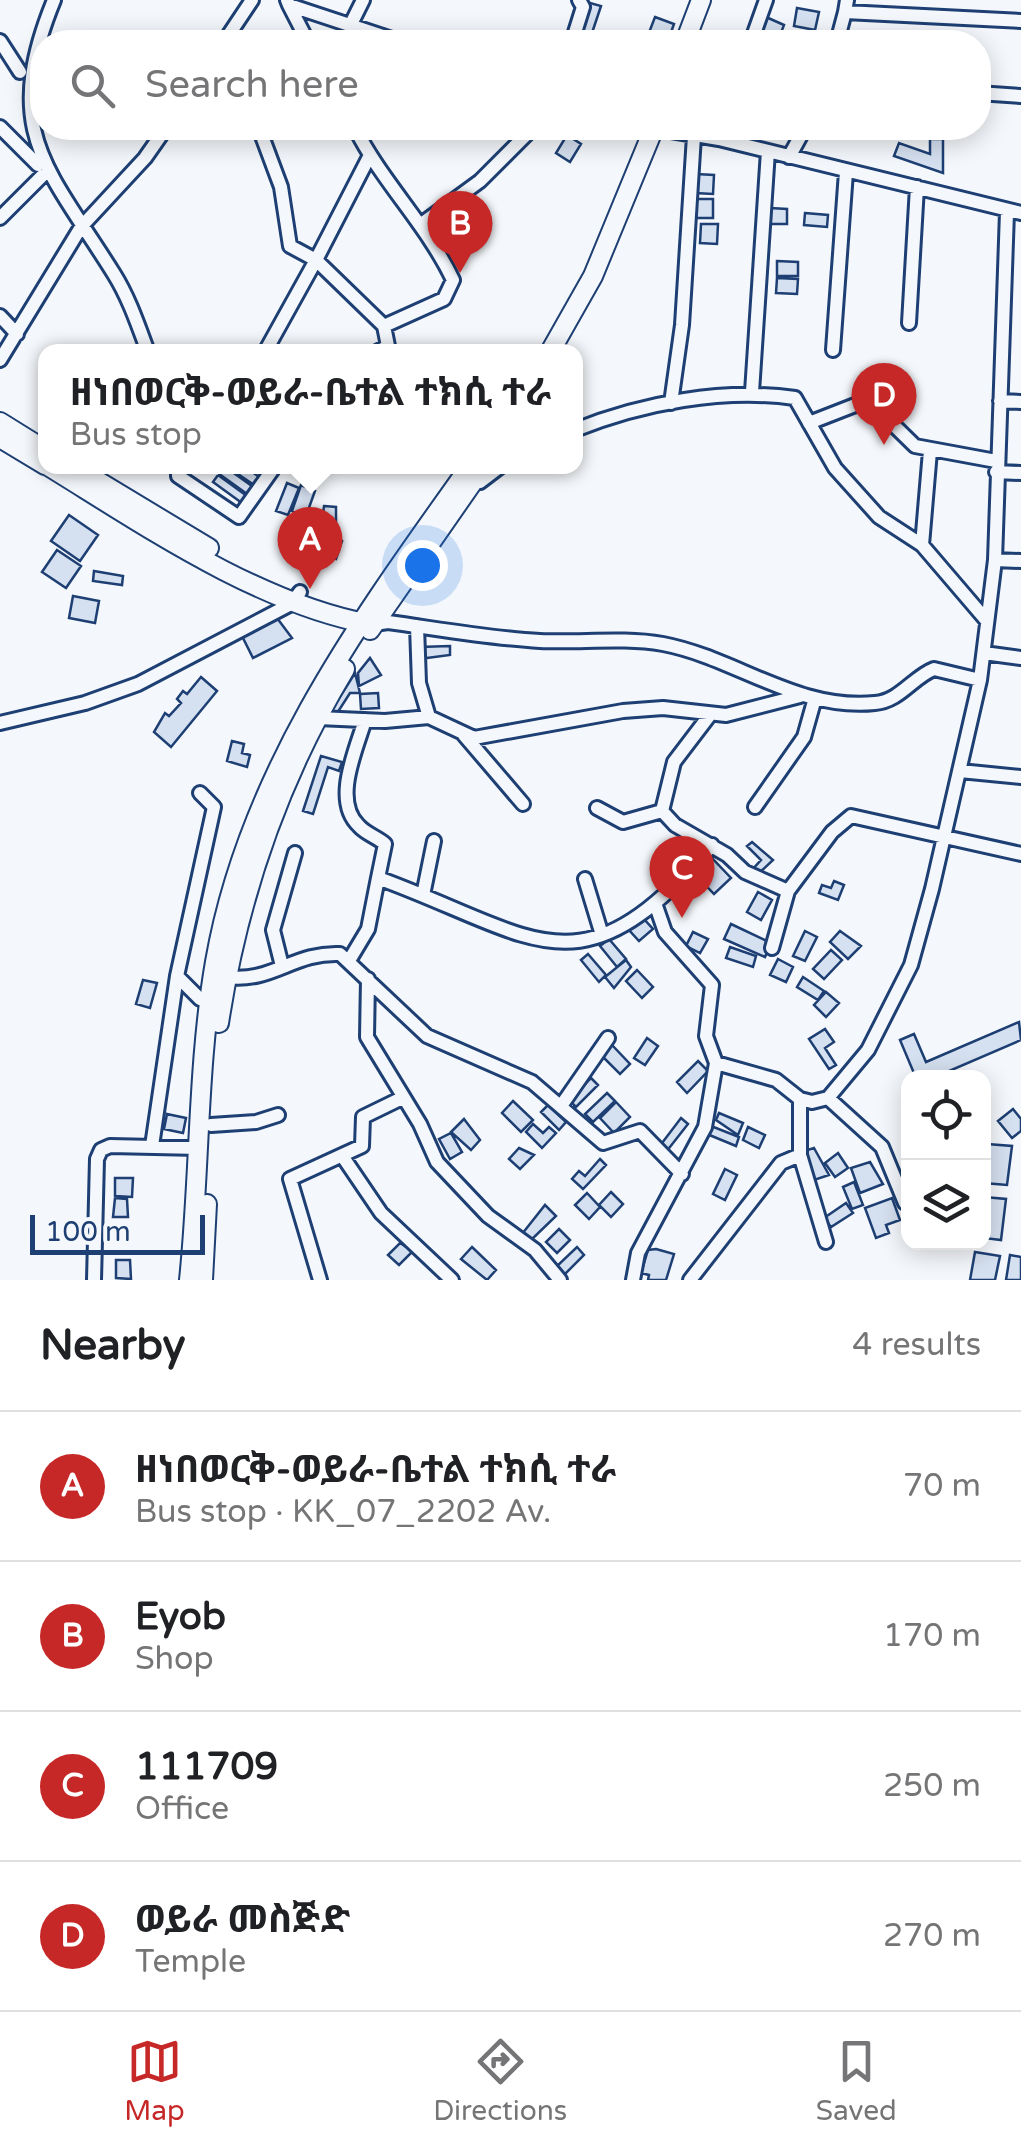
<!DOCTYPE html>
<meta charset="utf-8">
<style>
:root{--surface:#fff;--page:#f6f6f6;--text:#202124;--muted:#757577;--line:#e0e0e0;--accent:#c62828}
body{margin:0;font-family:"Varela Round","Noto Sans Ethiopic",sans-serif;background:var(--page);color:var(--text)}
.controls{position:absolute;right:30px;bottom:30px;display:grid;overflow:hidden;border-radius:20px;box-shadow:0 5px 25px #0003}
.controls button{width:90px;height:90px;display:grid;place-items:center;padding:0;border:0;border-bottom:2px solid var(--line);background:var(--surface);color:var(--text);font:50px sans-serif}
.scale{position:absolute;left:30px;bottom:25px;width:175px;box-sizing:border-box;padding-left:10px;border:5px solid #1d3f73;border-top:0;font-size:28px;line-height:35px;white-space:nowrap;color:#1d3f73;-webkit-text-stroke:8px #f4f7fb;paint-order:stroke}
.you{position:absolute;left:422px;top:565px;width:35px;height:35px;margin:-25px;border:8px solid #fff;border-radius:50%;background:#1a73e8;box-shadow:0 0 0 15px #1a73e833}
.badge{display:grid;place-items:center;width:65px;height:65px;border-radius:50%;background:var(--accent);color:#fff;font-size:32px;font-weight:700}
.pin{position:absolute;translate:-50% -82px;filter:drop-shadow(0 2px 5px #0008)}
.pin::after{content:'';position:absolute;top:52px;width:35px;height:30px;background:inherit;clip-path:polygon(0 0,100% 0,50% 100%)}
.popup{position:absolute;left:38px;top:344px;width:545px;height:130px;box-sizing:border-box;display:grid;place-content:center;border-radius:20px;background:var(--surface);filter:drop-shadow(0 2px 8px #0005);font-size:32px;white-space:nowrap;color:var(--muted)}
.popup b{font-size:38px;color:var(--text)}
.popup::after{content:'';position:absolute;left:50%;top:100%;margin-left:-20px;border:20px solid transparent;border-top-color:var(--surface)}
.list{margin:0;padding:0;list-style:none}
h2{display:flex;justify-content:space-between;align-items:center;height:130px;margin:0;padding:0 40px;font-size:42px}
h2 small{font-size:32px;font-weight:400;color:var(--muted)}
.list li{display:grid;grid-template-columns:65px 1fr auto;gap:30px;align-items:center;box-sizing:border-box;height:150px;padding:0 40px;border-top:2px solid var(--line)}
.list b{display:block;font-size:38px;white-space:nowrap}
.list p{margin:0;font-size:32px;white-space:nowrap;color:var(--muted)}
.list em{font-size:32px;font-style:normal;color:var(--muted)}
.icon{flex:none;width:55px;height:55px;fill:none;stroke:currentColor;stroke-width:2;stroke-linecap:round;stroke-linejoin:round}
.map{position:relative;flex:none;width:1021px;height:1280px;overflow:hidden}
.search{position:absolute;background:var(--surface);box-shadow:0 5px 25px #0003;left:30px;right:30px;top:30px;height:110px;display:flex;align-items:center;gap:25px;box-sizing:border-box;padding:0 35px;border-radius:40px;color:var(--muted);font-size:38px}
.sheet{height:730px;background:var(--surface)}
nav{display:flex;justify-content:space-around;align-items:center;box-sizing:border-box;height:140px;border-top:2px solid var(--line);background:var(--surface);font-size:28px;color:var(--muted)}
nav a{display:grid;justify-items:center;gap:5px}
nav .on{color:var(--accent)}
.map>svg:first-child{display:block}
</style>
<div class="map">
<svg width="1021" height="1280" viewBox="0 0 1021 1280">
<rect width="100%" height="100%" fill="#f4f7fb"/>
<path fill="#d5e0f0" stroke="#1d3f73" stroke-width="2.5" d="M583,1L601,6L589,42H570Z
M797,8L819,12L815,30L794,26Z
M655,17L674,24L669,38L650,30Z
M766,17L784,25L779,38L760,30Z
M883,128H909V137L883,138Z
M567,135L581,144L570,162L556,153Z
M930,139H943V173L894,156L899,143L930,154Z
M696,174L714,175L713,194L695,193Z
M693,199H713V218H693Z
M770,208L787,209V224H769Z
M805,213L828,215L827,227L804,225Z
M701,224H718L717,244L700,243Z
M777,261L798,262V276H777Z
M777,278L798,279L797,294L776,293Z
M208,466H224L256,489L250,496Z
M226,466H244L262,479L257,487Z
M218,475L251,499L246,506L213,482Z
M287,483L299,488L288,515L276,511Z
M301,485L315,491L306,516L292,511Z
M324,506L336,507V535L321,532Z
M69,515L98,535L80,561L51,541Z
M317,534L342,541L336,559L312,552Z
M57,550L81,566L66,588L42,572Z
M94,571L123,576L122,585L93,581Z
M73,596L99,601L95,623L69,618Z
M277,618L292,638L253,658L242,636Z
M450,646V655L419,659V647Z
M370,658L381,675L359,686L358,673Z
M355,673L360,693H350L334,718L329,714Z
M201,677L217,691L171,747L154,732L165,713L169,716L181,703L177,699L183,691L187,694Z
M378,693L379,708L361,709L360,694Z
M232,741L244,744L242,753L250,755L247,767L227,761Z
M321,756L342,762L339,771L328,767L313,814L303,811Z
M752,842L773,860L756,876L751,871L761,860L747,846Z
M710,856L731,878L714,894L693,872Z
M834,881L844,885L838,900L819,893L822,885L831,888Z
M758,892L772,900L761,920L747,912Z
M643,918L653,929L639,941L629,930Z
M731,924L771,943L765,957L724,939Z
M805,931L817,937L805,961L793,956Z
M840,931L861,946L848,959L830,942Z
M693,932L708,939L700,953L686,946Z
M609,939L626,959L617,967L600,946Z
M730,947L756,956L753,967L726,958Z
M831,950L842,960L824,979L813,969Z
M588,954L606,975L599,982L581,960Z
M778,959L793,967L786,982L770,975Z
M626,960L631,967L614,988L605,977Z
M637,970L653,987L642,998L626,981Z
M803,977L824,991L818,1000L797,987Z
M143,980L157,983L150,1008L136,1004Z
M826,992L839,1003L826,1017L814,1005Z
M1019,1022L1021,1040L933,1078H916L900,1040L914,1034L926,1062Z
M825,1029L834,1042L825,1048L836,1065L829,1069L809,1039Z
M647,1038L658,1046L645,1065L634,1058Z
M612,1045L630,1064L620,1074L601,1055Z
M698,1061L708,1071L687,1093L677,1082Z
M591,1078L598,1085L576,1107L569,1100Z
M607,1093L615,1101L593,1122L585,1114Z
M513,1101L533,1120L521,1132L502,1113Z
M616,1102L630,1117L614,1133L600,1118Z
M548,1105L566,1122L559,1130L541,1112Z
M1013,1109L1021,1119V1131L1012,1138L998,1121Z
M719,1113L743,1123L738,1135L716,1120Z
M167,1114L186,1118L183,1133L164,1129Z
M681,1118L688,1124L666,1152L659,1147Z
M464,1119L480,1140L471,1150L451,1132Z
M533,1124L543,1133L549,1127L556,1133L542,1148L526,1132Z
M711,1126L739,1137L736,1146L707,1134Z
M748,1127L765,1135L759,1148L743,1140Z
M451,1133L462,1152L450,1159L439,1139Z
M987,1144L1012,1146L1007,1185L984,1183Z
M519,1148L534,1155L520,1169L509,1159Z
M814,1148L829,1175L814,1180L804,1151Z
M838,1153L848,1168L835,1177L825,1163Z
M600,1159L606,1165L583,1189L572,1179L579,1171L585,1176Z
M870,1162L883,1184L860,1193L851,1168Z
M725,1169L737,1175L725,1200L713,1194Z
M115,1178H133L132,1197L115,1196Z
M854,1182L863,1205L852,1209L843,1187Z
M611,1192L623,1204L611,1217L599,1205Z
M587,1193L600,1207L589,1219L575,1205Z
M984,1197L1006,1199L1001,1240L984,1238Z
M115,1198L127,1199L128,1217H113Z
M892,1198L900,1220L886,1225L889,1233L876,1238L865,1208Z
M846,1203L853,1213L831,1227L824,1218Z
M545,1205L556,1216L530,1241L522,1234Z
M559,1229L570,1240L557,1253L546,1242Z
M400,1243L413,1251L399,1265L388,1255Z
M472,1247L496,1270L487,1280L461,1259Z
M577,1247L584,1255L564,1275L556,1267Z
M656,1249L674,1254L666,1280H648L649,1275L641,1273L648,1250Z
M975,1252L1000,1256L995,1280H970Z
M1010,1255L1021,1257V1280H1006Z
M116,1260H130L131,1279L116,1278Z"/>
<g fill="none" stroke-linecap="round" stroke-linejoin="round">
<g stroke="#1d3f73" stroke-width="18">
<path id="minor" d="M54,0C0,132 48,168 114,274C129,298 138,325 148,352
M287,0L289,5L401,42
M847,0L845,12L1021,21
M289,5L308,42
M350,26L363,0
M0,41L20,72
M224,42L252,0
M572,42L583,7L579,0
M751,42L766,0
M837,42L845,12
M978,93L1021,96
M0,127L38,165
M259,128L281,187L290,246L316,260L369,157
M355,128C382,182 427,225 453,280L444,299L384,326L388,346L377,352
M653,128L719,139L1021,213
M789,157L805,128
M1007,212L995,560L1021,561
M0,218L42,176
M420,225L480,181L533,128
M0,316L17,334
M909,323L917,187
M833,350L846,172
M265,352L316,260L384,326
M0,360L81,227L145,158L166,128
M752,392L768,151
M1000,401L1021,402
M671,403L682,325L694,136
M809,423L868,400L915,446L996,461
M575,430C642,403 723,388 795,398L835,468L879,517L922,545L987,621
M178,466V476L239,517L275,466
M996,472L1021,473
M480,482L501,466
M922,545L930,451
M374,624L388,622C439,629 488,638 540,641C581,643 622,637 663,644C736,658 797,711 875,703C900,701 913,677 934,669L980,680
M417,626L419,683L429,717
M984,653L1021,658
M709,716L674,762L662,811L675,825L727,855L745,872L788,891
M318,718L385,721L429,717L474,738L623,711L663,708L726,715L800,696
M365,720C356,750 332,801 359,826C366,834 377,837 385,844L378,878
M0,723L85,703L138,684L291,604L300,592
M464,735L523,804
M960,771L1021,777
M200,793L214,807L177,976L200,999L210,1001
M755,807L804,737L815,698
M597,808L623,822L662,811
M585,879L602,935
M423,895L434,841
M772,948L788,891L832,832L851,816L1021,854
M350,959L368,929L378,878C537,936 579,1000 712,845
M282,966L273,930L295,853
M226,977C273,983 293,952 340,954L427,1036L532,1082L603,1143L640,1131L682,1174
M368,979L367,1037L420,1124L437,1162L488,1216L535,1250L560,1280
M716,1063L776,1080L800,1099L812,1102L828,1098L868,1050L911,965L932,889L980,680L995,560
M828,1098L882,1147L905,1203
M800,1099V1155L826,1242
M561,1106L608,1038
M211,1125L256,1122L278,1115
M152,1146L177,976
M343,1157L381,1213L452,1280
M94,1280L97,1159L101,1150L110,1146L199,1148
M320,1280L290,1179L362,1146L363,1117L402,1098
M633,1280L638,1253L705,1127L716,1063L706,1036L712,985L665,932L656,906
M690,1280L781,1163L800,1155"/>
</g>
<g stroke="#1d3f73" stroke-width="22">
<path id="major" d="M685,42L701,0
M550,352L593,276L654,128
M0,422L45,450
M0,438L45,465
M48,466C144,525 257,603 369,624
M73,466L209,548
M370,630L484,466
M219,1023C238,898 280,777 345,669
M189,1280C200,1175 197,1066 215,962C248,772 361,619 470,466
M203,1280L207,1204"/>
</g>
<use href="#minor" stroke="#f4f7fb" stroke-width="12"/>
<use href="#major" stroke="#f4f7fb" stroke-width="18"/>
</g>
</svg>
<div class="controls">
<button><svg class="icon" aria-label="locate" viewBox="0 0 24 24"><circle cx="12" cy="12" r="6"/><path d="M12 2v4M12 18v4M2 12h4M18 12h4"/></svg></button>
<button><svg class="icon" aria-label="layers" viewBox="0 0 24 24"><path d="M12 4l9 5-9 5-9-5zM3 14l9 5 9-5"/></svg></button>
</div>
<div class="scale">100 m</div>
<div class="you"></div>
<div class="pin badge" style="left:310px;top:589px">A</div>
<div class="popup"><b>ዘነበወርቅ-ወይራ-ቤተል ተክሲ ተራ</b>Bus stop</div>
<div class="pin badge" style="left:460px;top:273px">B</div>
<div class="pin badge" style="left:682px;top:918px">C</div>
<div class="pin badge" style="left:884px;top:445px">D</div>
<div class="search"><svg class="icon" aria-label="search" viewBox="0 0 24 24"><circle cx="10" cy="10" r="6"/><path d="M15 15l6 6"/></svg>Search here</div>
</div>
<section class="sheet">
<h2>Nearby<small>4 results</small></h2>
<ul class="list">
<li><span class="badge">A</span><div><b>ዘነበወርቅ-ወይራ-ቤተል ተክሲ ተራ</b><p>Bus stop · KK_07_2202 Av.</p></div><em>70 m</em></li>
<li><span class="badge">B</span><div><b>Eyob</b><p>Shop</p></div><em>170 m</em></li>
<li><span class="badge">C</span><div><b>111709</b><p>Office</p></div><em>250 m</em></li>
<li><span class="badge">D</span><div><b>ወይራ መስጅድ</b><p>Temple</p></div><em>270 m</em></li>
</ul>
</section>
<nav>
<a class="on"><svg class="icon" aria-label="map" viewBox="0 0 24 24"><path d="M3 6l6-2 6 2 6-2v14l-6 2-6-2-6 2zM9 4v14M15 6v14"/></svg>Map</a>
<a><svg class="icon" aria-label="directions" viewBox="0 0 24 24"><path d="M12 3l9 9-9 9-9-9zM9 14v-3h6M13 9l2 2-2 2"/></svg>Directions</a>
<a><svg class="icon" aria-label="saved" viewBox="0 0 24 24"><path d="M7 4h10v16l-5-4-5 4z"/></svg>Saved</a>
</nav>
